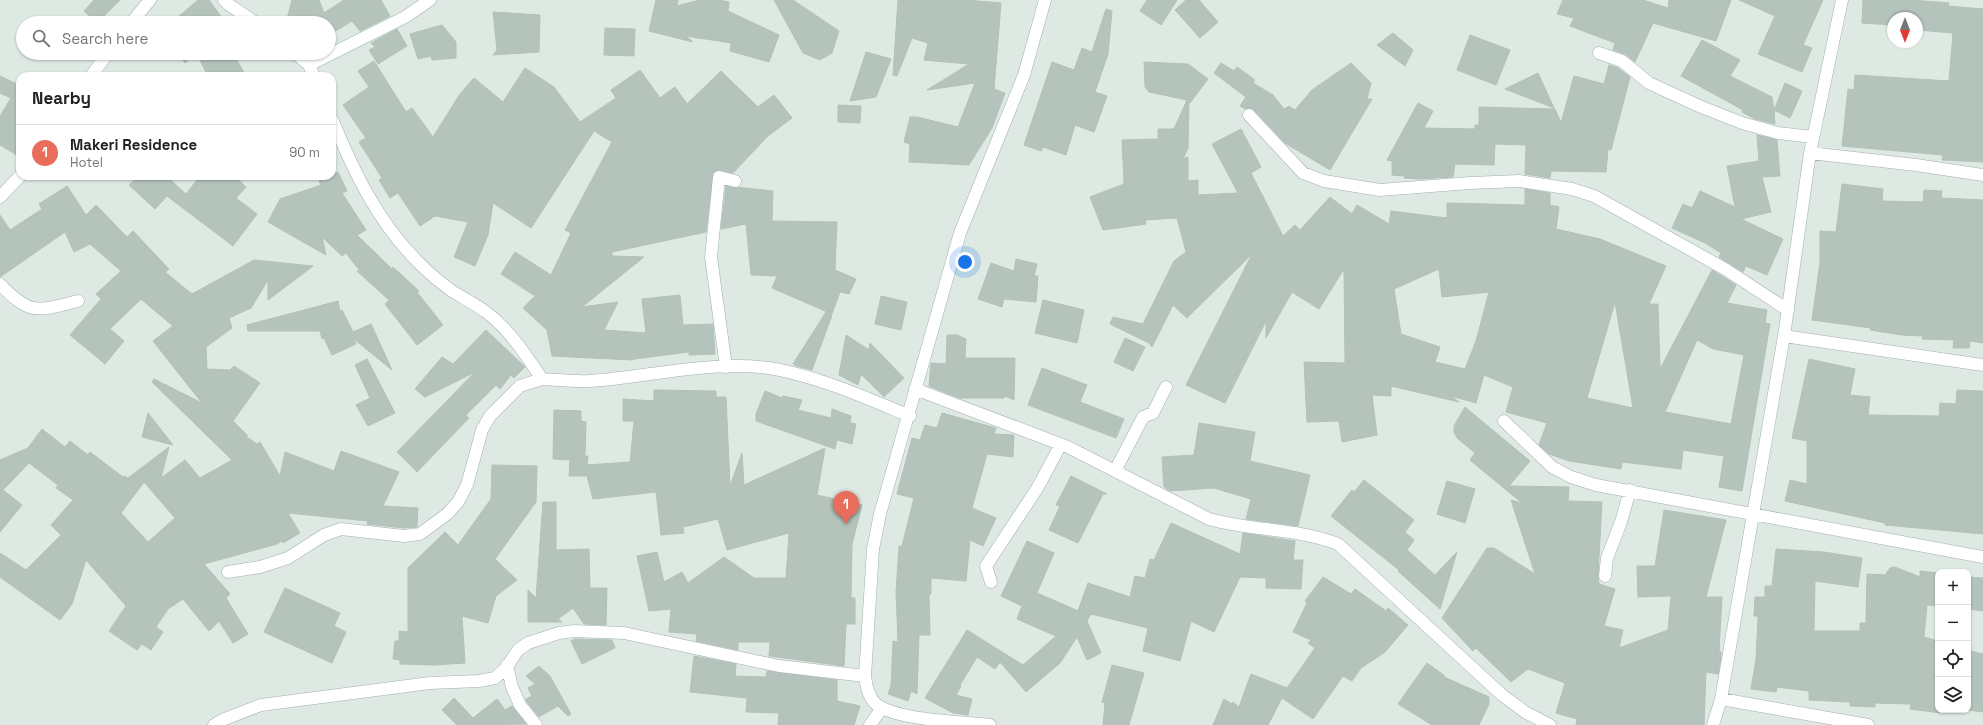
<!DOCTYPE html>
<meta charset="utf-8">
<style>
:root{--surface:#fff;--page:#f2f2f2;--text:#222;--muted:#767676;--line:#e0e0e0;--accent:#e86d5d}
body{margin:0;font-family:"Space Grotesk",sans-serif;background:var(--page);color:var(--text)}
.controls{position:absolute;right:12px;bottom:12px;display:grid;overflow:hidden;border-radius:8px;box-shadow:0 1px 3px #0004}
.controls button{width:36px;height:36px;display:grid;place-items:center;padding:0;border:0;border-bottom:1px solid var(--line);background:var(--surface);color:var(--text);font:20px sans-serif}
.compass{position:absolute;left:1887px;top:12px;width:36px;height:36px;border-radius:50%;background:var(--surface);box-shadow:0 1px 3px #0004;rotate:180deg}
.you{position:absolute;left:965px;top:262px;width:14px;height:14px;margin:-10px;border:3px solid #fff;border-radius:50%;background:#1a73e8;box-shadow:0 0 0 6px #1a73e833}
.badge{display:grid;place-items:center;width:26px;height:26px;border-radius:50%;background:var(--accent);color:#fff;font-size:13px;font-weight:700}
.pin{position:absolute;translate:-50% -33px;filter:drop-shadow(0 1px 2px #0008)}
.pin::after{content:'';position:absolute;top:21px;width:14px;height:12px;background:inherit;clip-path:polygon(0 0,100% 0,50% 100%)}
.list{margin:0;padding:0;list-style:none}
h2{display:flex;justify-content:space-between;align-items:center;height:52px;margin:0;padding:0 16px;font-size:17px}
h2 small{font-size:13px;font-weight:400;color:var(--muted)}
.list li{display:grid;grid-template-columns:26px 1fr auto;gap:12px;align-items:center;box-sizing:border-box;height:56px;padding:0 16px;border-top:1px solid var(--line)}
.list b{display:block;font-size:15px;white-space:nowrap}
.list p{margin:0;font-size:13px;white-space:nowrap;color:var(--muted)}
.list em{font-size:13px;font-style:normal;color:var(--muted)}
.icon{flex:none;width:22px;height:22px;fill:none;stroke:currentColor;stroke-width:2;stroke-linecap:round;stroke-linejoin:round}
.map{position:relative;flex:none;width:1983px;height:725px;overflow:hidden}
.search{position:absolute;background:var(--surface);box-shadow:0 1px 3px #0004;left:16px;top:16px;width:320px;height:44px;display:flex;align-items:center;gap:10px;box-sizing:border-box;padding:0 14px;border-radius:22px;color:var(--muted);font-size:15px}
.panel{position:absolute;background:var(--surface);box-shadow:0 1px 3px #0004;left:16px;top:72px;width:320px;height:108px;border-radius:12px}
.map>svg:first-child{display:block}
</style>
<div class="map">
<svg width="1983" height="725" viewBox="0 0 1983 725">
<rect width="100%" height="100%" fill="#dee9e3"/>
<path fill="#b4c3bb" stroke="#b1c2b9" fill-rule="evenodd" d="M94,0H120L97,23L84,11Z
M198,0H209L226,23H171Z
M292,0H319L324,13L344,0H381L390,16L360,31L352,21L329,35V23H286Z
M656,0H678L677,6L699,0H719L729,2L728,11L779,35L769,62L730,51L731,43L686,36L693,42L649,31Z
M774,0H793L839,31L832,53L820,60L803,53Z
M898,0H966L1001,3L994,89L1005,93L992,128L969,165L909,162L910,144L904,142L910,117H917L958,127L975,83L927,90L969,64L924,60L928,43L912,38L897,76L893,75Z
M1147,0H1177L1161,25L1140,11Z
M1186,0H1199L1218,22L1200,38L1175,10Z
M1563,0H1643L1668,8L1669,0H1731L1716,41L1653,23L1635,62L1625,54L1613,50L1615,43L1570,26L1574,18L1557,14Z
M1739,0H1823L1803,45L1812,48L1802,72L1758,54L1775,16Z
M1863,0H1911L1949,3L1948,6L1983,9V162L1942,160L1943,155L1842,146L1848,89L1854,90L1855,75L1949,81L1953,33L1917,30V18H1893V25L1862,23Z
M1106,9L1112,11L1108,54L1095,92L1107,96L1094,132L1075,125L1066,155L1043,147L1041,151L1024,145L1052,62L1074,70L1082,48L1092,52Z
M493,12L540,15L539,52L493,55L497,50Z
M442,25L456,42V58L432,60L431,56L418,59L410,34Z
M605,28L635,29L634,56L604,55Z
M397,29L407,46L378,64L369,50L375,47L371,43Z
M1393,33L1413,50L1405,66L1377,45Z
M1470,35L1510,50L1496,85L1457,70Z
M1702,40L1740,60L1730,76L1772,97L1774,110L1785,83L1802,91L1790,118L1774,110L1775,124L1755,119L1742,112L1743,110L1681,76Z
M866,52L891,59L876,97L850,101Z
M178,53H195L185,63Z
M196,53H233L246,76H208Z
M374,61L406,112L412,108L433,137L460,94L474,78L503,102L525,68L554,87L580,122L616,98L611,90L640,70L660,98L675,87L687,104L721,71L758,107L774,95L792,118L768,136L733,173L720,170L713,173L706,232L612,252V256L644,257L582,307L618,302L604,330L646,333L642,299L680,295L683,325L713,324L715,354L689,355V352L634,359L633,360L552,356L547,330L523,308L535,296L501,274L515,252L551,275L571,233L565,230L612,142L594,131L531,228L493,203L488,235L475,266L454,257L468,222L435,216L420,226L398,193L390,198L379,180L382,178L359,142L366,138L343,105L369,87L358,71Z
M1144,62L1188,64L1208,79L1190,103L1189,101L1188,148L1183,159L1188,157V181L1198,180V195L1238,193L1212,144L1241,129L1261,167L1251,173L1283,236L1295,225L1300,230L1330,197L1352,214L1357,205L1389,224L1391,211L1447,218V203L1525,205V189L1550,193V205L1559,207L1556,229L1600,239L1666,266L1649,304H1658L1660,369L1712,270L1736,285L1727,303L1767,310L1765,323L1770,324L1742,491L1719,487L1724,456L1683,450L1681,469L1622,462L1621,469L1569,461L1549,454L1539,445L1547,423L1506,412L1513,387L1484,375L1476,403L1451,396L1459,402L1391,386V396L1372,395L1377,435L1342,442L1339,421L1307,422L1304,362L1345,363L1344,269L1319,309L1292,292L1266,338V321L1225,403L1186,385L1252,254L1187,318L1173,305L1152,347L1149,343L1110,324L1113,317L1143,324L1174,261L1186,252L1177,218L1145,220L1146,224L1103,230L1090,197L1124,184L1122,140L1158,139V129H1174L1187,100L1149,92L1145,87ZM1439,269L1442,297L1489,292L1476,341L1465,369L1435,362L1440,347L1401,334L1394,289ZM1615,302L1633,408L1587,398ZM1697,340L1713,349L1744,355L1731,424L1665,412Z
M1221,63L1234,71L1237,67L1255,80L1253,83L1273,95L1284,109L1289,106L1295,110L1312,90L1351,63L1371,83L1367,99H1372L1330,170L1285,143L1254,110L1251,108L1245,109L1240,106L1246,97L1214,73Z
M1609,65L1618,68L1630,77L1611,150L1608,149L1606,172L1551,171L1550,178L1525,174L1526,145L1495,144L1494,165L1455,164L1453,177L1420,179L1404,178L1405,176L1392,175V161L1387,160L1418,103L1433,111L1424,128L1475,129V125H1479V107L1555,109L1561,123L1574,76L1604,84Z
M1538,73L1554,108L1505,89Z
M0,76L19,85L20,82V157L0,145V116L11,98L0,93Z
M838,105L861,106L860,123L838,122Z
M1757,135L1777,140L1780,176L1762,177L1771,212L1741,219L1783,239L1767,275L1746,266L1743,272L1719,257L1721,253L1705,243L1672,228L1683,204L1692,208L1700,191L1735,207L1727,166L1759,161Z
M338,172L347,191L342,193L366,230L357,235L392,269L393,267L419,291L417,292L443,325L417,345L385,304L389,300L357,271H360L346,253L342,256L322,237L326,255L268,222L280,199L321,185L319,181Z
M138,176H166L186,194L200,176H235L246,187L236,198L257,214L233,246L167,196L155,209L129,185Z
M1842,184L1883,189L1882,201L1923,202L1924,190L1942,191L1941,198L1983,200V343L1970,341L1969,348H1953L1954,340L1922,339L1923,336L1902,335L1870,330L1871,328L1812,320L1820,263V231L1836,232Z
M67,186L86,215L96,205L127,237L133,231L169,269L165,272L192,294L254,260L313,266L268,300V280L251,308L229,318L232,328L206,347L207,369L230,370L234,366L260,383L233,421L248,436H245L257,444L260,442L280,476L285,452L334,471L341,451L399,472L383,506L418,508L417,527L404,528L367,524L368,521L288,513L300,533L283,543L282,541L277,544L204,564L230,594L226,598L248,634L233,643L219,621L209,631L183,599L168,609L156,627L163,632L151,650L142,644L137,650L109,631L126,606L86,560L72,604L60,620L0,577V553L26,570L61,535L51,525L73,500L56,488L58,485L29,463L3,490L22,505L0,532V460L28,448L42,429L65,447L70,441L88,455L90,452L123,477L124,476L128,478L169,447L161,478L185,460L200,478L232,460L152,382L154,379L202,403L153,341L173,326L141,299L110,329L124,341L105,364L70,335L101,299L96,294L121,271L90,244L74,252L65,232L0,277V215L10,230L42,209L39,204ZM144,482L175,518L148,542L121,513Z
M726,186L773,191L772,221L837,222L835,270L856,279L849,294L840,292L832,314L772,288L777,276L751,275L746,224L721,229Z
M1016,259L1037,264L1034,276H1038L1036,302L1004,299L1002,307L978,299L991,263L1014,271Z
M881,296L907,302L901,330L875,324Z
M1043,300L1084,310L1077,343L1035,333Z
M338,301L340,311L342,310L353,332L371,324L392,370L354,339L356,344L332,355L324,338L322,339L320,331H248L247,325Z
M826,312L832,315L812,370L797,366L793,364Z
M486,330L525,367L514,378L511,375L500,389L496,385L466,415L469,418L417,472L397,452L475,372L425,397L415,389L442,357L453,364Z
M846,335L869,350L870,343L904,378L884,397L861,374L858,385L839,375Z
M947,335H957L966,339L965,358H1015L1014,400L1005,396L1004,398H959L929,386L931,363L946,364Z
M1125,338L1145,347L1133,371L1114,362Z
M367,359L395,413L368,426L356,405L370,398L355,365Z
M1809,359L1855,369L1850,395L1870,397L1868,415L1939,416L1940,403L1956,404L1957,390L1983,391V534L1885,525V523L1785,501L1790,480L1807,484V441L1792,438Z
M1042,368L1087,385L1080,402L1124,419L1116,438L1028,405Z
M654,390L716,391V397H726L730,486L742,453L744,485L825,448L817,495L862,505L852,544L851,598H855V624H846L844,666L769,656L770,642H738V650L696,641L697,634L669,632L671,609L649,611L637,556L657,552L664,582L682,572L688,583L724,557L754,578H786L789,533L727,550L718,519L683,527L684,533L661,535L656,492L593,499L587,476H569L570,460L553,459L554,410L581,411V421L586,422L585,456H588L587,465L630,462L634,421H623V399L654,401Z
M765,391L782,398L783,396L802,400L798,410L831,418L832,409L851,416L850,423L856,424L852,444L837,440L835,449L756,421V414Z
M1465,407L1530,461L1509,486L1569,487L1568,501L1602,502L1598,576L1599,584L1615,589L1604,626L1623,630L1619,648L1668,630L1671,596L1638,597L1637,566H1655L1664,510L1726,520L1706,597H1722L1719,651L1721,652V658L1718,674L1706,672L1704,725H1576L1577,719L1556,713L1565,683L1528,669L1511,682L1476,648L1473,651L1442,618L1487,548H1494L1535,574L1511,500L1522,503L1470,460L1475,453L1457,438L1454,432V426Z
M148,413L173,445L142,437Z
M942,413L996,428L994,434L1014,435L1013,457L987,454L972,508L996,518L983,546L970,540L966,581L931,578V594H929L930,635H919L917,694L911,691L908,701L888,694L891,686L893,641L898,642L896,592L899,546H902L914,498L897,494L912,438L920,440L925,425L937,428Z
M1199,423L1255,432L1250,461L1310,475L1298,526L1246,519L1251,499L1214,488L1170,491L1164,487L1162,457L1194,455Z
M492,465L537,466L536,502L495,559L517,580L496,596L488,623L462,616L465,663L434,665L400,664V660L393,659L395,641H399V631L408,632V568L445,532L458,545L491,499Z
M1071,476L1107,494H1103L1078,543L1049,530L1060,506L1056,505Z
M1364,480L1414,520L1405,532L1414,540L1407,550L1435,575L1457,552L1440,609L1398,571L1399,570L1331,516L1352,490L1354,492Z
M1447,481L1475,489L1465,523L1437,514Z
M543,502H556V550L589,549L590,588H607L606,625L584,624L573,608L558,619L562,622H528V590L536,598Z
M1171,523L1240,554L1243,533L1295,541L1293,560H1303L1301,589L1266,588V578L1240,577L1214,632L1191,621L1180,661L1143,651L1148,628L1091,614L1087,621L1101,653L1087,660L1077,637L1060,663L1026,692L1000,662L995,669L977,657L960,685L961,686L956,695L972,699L968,715L953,713L925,698L967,630L1023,665L1056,636L1017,619L1022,606L1001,596L1027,541L1054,553L1037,593L1083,613L1078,611L1088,583L1130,597L1135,576L1145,578L1150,559L1154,560Z
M1776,549L1824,552L1862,558L1858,587L1815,581L1814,631H1860V623H1866L1867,574L1885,575L1890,568L1895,567L1920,577V571L1938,573V606L1927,605L1924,637L1938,641V710H1941V713L1910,709L1911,704L1875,703V707L1850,706V702L1809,700V691L1777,687L1776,692L1751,689L1756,659L1758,616H1754L1755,597H1765V586H1772Z
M1323,577L1351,594L1355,589L1386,611L1388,608L1408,625L1385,652L1361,668L1352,681L1343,676L1313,719L1282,698L1268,725H1213L1224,699L1232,704L1233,702L1239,707L1251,674L1287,688L1315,648L1308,643L1311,640L1293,632L1307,603L1305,601Z
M1968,577L1983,578V611L1968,609Z
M285,588L340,613L334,626L346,632L332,663L264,632Z
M574,639L612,640L615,648L582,664L571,641Z
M1968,650L1983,654V712L1968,710Z
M694,656L736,664L735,676L766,677L767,671L837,680V701L860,706L854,725H778L779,713L746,712L747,698L690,692Z
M1427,663L1445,676L1444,677L1489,697V704L1479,725H1432L1398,704Z
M1112,665L1144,673L1129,725H1103L1105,703L1102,702Z
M539,666L550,676L571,714L568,716L558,706L539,717L526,701V699L532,696L528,688L535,684L526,676Z
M454,698L473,718L497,699L505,710L512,706L526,724L457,725L442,710Z"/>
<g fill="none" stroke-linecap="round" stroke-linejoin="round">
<g stroke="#a2b0a9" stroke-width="13">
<path id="minor" d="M224,0L228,4L256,23
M131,23L150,0
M295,53L309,65L314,76
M1599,53L1622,61L1649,83L1699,106L1742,123L1778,133L1813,137
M309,65L405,17L430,0
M91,76L108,53
M1249,115L1303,173L1324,181L1380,190L1470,183L1519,181L1572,189L1594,196L1725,269L1788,310
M332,119C354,172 378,223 420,264C429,273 441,283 452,291C463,298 475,304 486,312C509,329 526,355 542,379C558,380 575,382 591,381C648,377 718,359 775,369C822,378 866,398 910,416
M1810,153L1916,165L1983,175
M0,197L20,176
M0,284C30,316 38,311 78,301
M1784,336L1983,365
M726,367L711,257L719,177L735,181
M915,389L1068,447L1209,519C1251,531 1297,528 1338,544L1502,695L1525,712L1550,725
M1504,421L1552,467L1571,477L1596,485L1983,557
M1115,471L1143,417L1153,413L1166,387
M228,572L260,567L288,558L324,535L341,529L404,536L420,534L447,514L458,502L467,485L482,430L490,416L520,386L542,379
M1605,576L1607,558L1621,522L1630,490
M991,582L986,566L1038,487L1061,444
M507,665L512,687L520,705L536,725
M1721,699L1868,725
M214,725L222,720L261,705L430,683L479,681L495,678L506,668L518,650L528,643L559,633L574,631L624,633L779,666L865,676
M870,725L882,708
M990,725C961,721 898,721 876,704C868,697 866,685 865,676L873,549L880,514L960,233L1024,75L1045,0
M1713,725L1721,699L1784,336L1810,153L1842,0"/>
</g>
<use href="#minor" stroke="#fff" stroke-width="12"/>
</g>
</svg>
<div class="controls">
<button>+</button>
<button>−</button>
<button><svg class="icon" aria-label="locate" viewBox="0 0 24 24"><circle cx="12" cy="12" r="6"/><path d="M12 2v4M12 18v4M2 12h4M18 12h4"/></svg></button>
<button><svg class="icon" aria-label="layers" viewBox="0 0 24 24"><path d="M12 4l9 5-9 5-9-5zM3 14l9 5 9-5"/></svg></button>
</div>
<svg class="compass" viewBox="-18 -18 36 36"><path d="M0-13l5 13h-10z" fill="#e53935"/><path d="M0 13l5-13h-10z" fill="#767676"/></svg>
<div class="you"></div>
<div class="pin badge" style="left:846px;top:524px">1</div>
<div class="search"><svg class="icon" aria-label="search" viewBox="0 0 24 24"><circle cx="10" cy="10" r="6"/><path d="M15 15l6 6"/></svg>Search here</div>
<section class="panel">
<h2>Nearby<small></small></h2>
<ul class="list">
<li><span class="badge">1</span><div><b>Makeri Residence</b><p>Hotel</p></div><em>90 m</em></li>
</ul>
</section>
</div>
